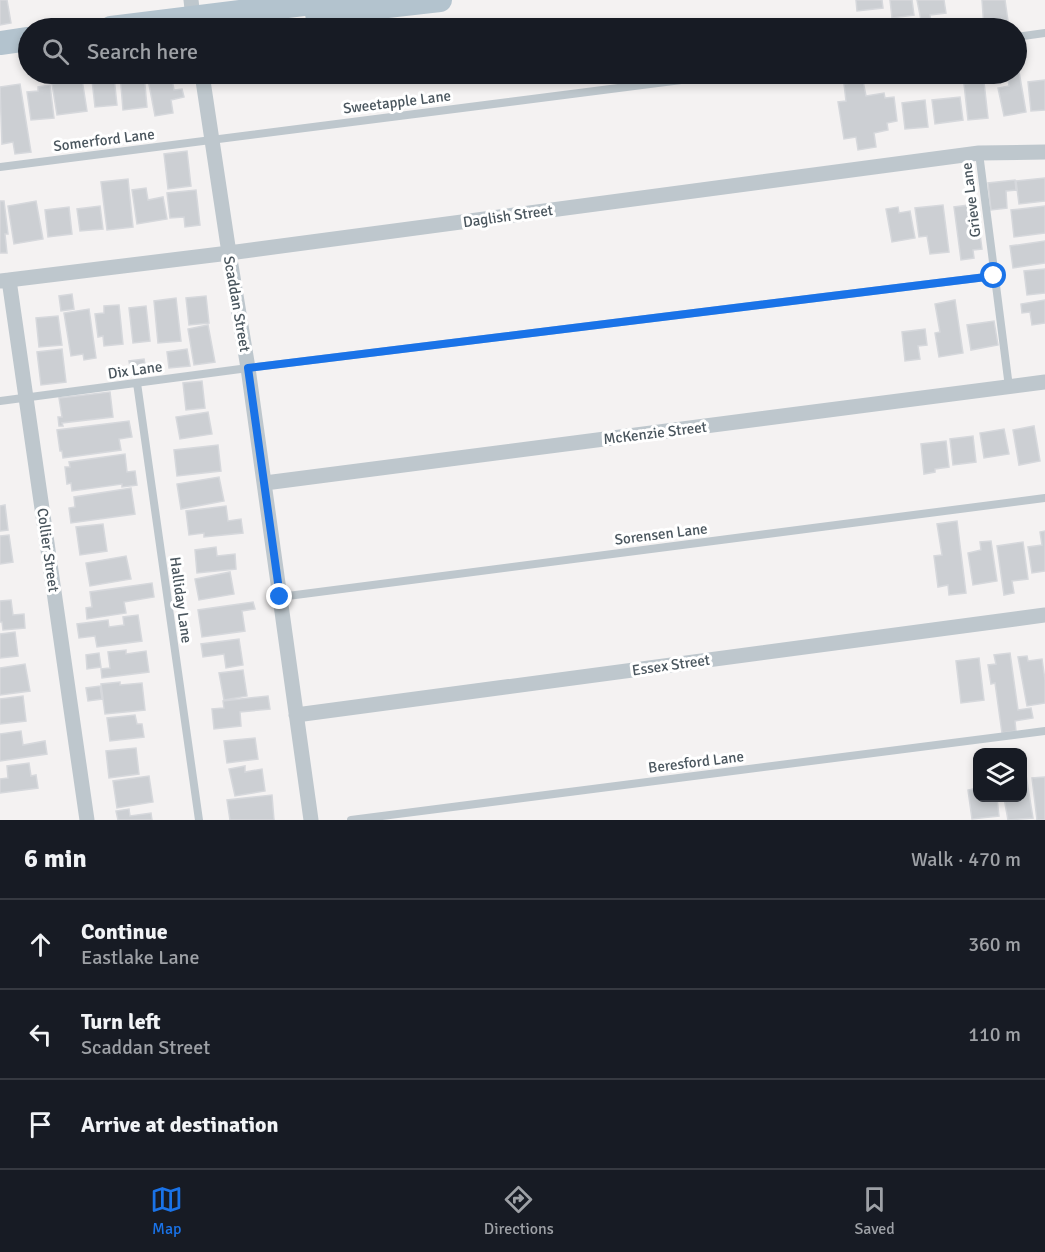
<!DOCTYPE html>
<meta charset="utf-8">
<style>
:root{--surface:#171b24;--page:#20242c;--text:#f1f3f6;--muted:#9ea1a6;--line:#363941;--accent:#1a73e8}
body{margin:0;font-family:Signika,sans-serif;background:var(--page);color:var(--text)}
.controls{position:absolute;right:18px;bottom:18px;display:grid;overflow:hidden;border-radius:12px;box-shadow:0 3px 9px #0003}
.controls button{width:54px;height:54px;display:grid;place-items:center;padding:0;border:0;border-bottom:2px solid var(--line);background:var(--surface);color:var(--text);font:30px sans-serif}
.stop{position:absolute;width:18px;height:18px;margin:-14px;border:4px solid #1a73e8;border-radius:50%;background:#fff}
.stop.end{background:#1a73e8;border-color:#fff;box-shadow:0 2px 6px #0008}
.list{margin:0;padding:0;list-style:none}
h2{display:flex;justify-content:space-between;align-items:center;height:78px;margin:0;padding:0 24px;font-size:26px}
h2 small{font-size:20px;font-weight:400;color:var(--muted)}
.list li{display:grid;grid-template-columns:39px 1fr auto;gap:18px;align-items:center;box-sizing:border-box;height:90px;padding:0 24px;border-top:2px solid var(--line)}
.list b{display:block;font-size:22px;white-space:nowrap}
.list p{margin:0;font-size:20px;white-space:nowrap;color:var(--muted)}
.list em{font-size:20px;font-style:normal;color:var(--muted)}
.icon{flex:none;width:33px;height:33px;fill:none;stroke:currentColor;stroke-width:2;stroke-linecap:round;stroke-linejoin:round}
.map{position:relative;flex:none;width:1045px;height:820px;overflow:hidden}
.search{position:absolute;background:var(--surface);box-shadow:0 3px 9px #0003;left:18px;right:18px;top:18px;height:66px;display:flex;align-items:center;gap:15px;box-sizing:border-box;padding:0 21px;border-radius:33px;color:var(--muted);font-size:22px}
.sheet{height:348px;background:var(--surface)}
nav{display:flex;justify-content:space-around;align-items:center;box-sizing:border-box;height:84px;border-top:2px solid var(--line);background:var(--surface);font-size:16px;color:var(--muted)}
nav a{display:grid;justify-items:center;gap:3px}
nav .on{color:var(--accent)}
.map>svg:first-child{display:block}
</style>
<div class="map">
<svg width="1045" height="820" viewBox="0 0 1045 820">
<rect width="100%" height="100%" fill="#f4f2f2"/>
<path fill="#cccfd3" stroke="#d6d8dc" stroke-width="1.5" d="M0,0H7L11,23L0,25Z
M856,0H882L883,8L857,11Z
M890,0H912L914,15L892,18Z
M917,0H944L946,13L930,15L931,23L922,25Z
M982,0H1005L1009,28H984Z
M1017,60L1026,112L1004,116L998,88L1009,86L1007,74H1016Z
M120,74H144L147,107L123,110Z
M147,74H171L174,90L182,89L184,97L171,100L173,113L155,116Z
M862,74H878L879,78L863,81Z
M114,77L117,105L95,107L92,80Z
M82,79L87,111L57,115L52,84Z
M1045,80V110L1031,111L1028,82Z
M863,81L866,96L884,93L885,98L894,97L897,121L887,123L888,130L874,133L876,147L858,150L856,137L844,139L838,102L846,101L844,84Z
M984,82L988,118L968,120L964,84Z
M20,84L31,152L15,154L13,142L2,144L0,87Z
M50,85L54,118L31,120L27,92L38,91V87Z
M960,97L963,120L935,124L932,100Z
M925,100L928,127L905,129L902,103Z
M187,151L191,186L168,189L164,154Z
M1045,178V201L1019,204L1016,181Z
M128,179L133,227L107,230L101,182Z
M1015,180L1016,190L1006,191L1007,208L991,210L988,183Z
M146,188L148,200L163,197L167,219L137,224L132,190Z
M196,190L200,225L185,227L184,217L170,218L167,193Z
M0,201H4L8,234H5L7,253H0Z
M36,201L43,239L14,244L8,206Z
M976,204L982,249L973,250L974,258L961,260L954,207Z
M943,205L949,252L930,254L927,236L919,237L915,208Z
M100,206L103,229L80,231L77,209Z
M1045,206V233L1014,237L1011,210Z
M69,207L72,234L48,237L45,210Z
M898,207L899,213L910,211L915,238L892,242L886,209Z
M1045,241V263L1013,268L1010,246Z
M1045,269V293L1027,295L1024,271Z
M72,294L74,309L61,311L59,296Z
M206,296L209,323L189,325L186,298Z
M176,298L181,341L158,343L154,301Z
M955,300L963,353L939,357L935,333L940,332L935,304Z
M1045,300V323L1032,325L1030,312L1022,313L1021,304Z
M119,305L123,344L104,346L103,336L98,337L95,314L104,313V306Z
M146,306L150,341L133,343L129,308Z
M89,309L96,358L84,360L83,354L71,356L64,313Z
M58,316L62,345L39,347L36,318Z
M994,321L998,345L971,350L967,325Z
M208,325L215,362L194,365L188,329Z
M925,329L927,345L918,346L920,359L905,361L902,332Z
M62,349L66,382L41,385L37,352Z
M187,349L190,366L169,368L167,352Z
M144,359L146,370L131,372L129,361Z
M202,381L205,408L186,410L183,383Z
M110,392L113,417L62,423L63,426H59L58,417H62L59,398Z
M208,412L212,434L180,439L176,417Z
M129,421L132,437L119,439L121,450L63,458L62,451H60L57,430Z
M1034,426L1040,461L1019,465L1013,430Z
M1004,429L1009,454L984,458L980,433Z
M973,436L976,462L953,465L950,439Z
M946,441L949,467L935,469V472L924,474L921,444Z
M218,445L221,471L177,476L174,450Z
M125,454L127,472L135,471L137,485L122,487V484L72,491L71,483L67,484L65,467H70L69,462Z
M219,477L224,501L181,509L177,484Z
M131,488L135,514L71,523L69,508L75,507L74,497Z
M5,505L8,530L0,531V506Z
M226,506L228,521L241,519L243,533L204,537V533L189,535L186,511Z
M957,521L966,593L949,595L948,585L938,587L934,556L942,555L937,524Z
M103,524L107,551L80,555L76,527Z
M1045,531V571L1032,573L1028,547L1042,545L1040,532Z
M9,535L13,562L0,564V536Z
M991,541L997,581L973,585L968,553L981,550L980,542Z
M1023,542L1028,579L1012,581L1014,593L1004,595L997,546Z
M216,547L217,556L235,554L236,569L197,573L195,550Z
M126,556L131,579L90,586L86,563Z
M230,572L234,594L199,600L195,579Z
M152,583L154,597L124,602L126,613L87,619L86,608L92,607L90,592Z
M11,600L13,615L24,614L25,628L3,630L2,622H0V601Z
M253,602L255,609L242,611L245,631L202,637L198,610Z
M138,615L142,641L97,647L95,636L79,638L77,624L108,620L109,627L124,625L123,617Z
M15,632L18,656L0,658V634Z
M239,639L243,665L226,668L224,654L203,657L201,644Z
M126,650V654L146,651L149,672L102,678L101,669L110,668L108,652Z
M99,653L101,667L87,669L86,655Z
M1010,653L1018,710L1031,708L1033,718L1015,721L1016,731L1002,733L995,683L991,684L988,665L996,664L994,655Z
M1027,656L1028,661L1042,659L1045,680V703L1027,706L1018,657Z
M979,658L984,700L961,703L956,661Z
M25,664L30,691L0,695V668Z
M243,670L247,696L224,700L219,673Z
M120,682V685L142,683L145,710L105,714L101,684Z
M100,686L102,699L88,701L86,688Z
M23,696L26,721L0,724V699Z
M268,696L270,709L240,712L241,726L214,729L212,709L224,708L223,701Z
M135,715L137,724H142L144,737L110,741L107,718Z
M21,731L23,745L45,741L47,754L0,761V734Z
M255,738L258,759L227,763L224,741Z
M136,748L139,774L109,778L106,751Z
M29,763L31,776L36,775L38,788L0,793V779L8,778L7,766Z
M245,766V772L262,769L265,791L235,796L229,769Z
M1022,769H1025L1033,818L1008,820L1004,798H1022Z
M149,776L153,802L117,808L113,781Z
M1045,777V820H1037L1032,778Z
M978,788V798H997L999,816L972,819L968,790Z
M272,795L274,820H230L227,800Z
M129,809L130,816L151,813L152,820H118L116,811Z"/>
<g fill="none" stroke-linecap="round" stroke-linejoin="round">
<path stroke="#bec7cd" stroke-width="8" d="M1016,37L1045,33
M979,153L1009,387
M0,167L728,74
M137,383L199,820
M0,401L248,368L994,276
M280,597L1045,498
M351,820L1045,731"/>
<path stroke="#bec7cd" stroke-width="15" d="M191,0L193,18
M202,74L229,253L248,368L311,820
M9,280L87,820
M0,281L229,253L979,153L1045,152
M265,483L1045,382
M296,715L1045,615"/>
<path stroke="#b3c3ce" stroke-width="24" d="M317,14L440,0
M111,28L336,0
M0,43L28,39"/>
</g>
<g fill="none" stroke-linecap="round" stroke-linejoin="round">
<path stroke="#1a73e8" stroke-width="8" d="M280,597L248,368L994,276"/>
</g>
<g text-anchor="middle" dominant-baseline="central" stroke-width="6" stroke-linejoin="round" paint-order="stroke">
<g font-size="15" fill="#4a565e" stroke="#fff">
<text transform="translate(397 102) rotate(-7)">Sweetapple Lane</text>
<text transform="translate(104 140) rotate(-7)">Somerford Lane</text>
<text transform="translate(971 200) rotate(-97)">Grieve Lane</text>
<text transform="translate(508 216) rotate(-8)">Daglish Street</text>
<text transform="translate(237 304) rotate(80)">Scaddan Street</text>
<text transform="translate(135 370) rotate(-8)">Dix Lane</text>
<text transform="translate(655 433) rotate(-7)">McKenzie Street</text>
<text transform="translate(661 534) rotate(-7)">Sorensen Lane</text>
<text transform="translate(48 550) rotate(82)">Collier Street</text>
<text transform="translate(181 600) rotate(82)">Halliday Lane</text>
<text transform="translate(671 665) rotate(-8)">Essex Street</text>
<text transform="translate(696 762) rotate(-7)">Beresford Lane</text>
</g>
</g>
</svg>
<div class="controls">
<button><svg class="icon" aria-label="layers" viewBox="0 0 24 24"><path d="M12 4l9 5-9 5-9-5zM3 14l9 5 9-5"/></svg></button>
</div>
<div class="stop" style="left:994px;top:276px"></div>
<div class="stop end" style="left:280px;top:597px"></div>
<div class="search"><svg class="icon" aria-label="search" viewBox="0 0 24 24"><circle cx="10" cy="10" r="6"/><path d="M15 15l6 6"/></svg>Search here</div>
</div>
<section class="sheet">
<h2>6 min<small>Walk · 470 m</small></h2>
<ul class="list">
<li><svg class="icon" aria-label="ahead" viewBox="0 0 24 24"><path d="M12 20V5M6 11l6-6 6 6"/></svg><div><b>Continue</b><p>Eastlake Lane</p></div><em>360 m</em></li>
<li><svg class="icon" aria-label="left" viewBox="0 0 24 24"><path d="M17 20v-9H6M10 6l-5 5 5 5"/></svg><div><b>Turn left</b><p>Scaddan Street</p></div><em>110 m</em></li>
<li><svg class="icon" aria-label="arrive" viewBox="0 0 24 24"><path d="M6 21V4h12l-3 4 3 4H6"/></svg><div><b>Arrive at destination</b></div></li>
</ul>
</section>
<nav>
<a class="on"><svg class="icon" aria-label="map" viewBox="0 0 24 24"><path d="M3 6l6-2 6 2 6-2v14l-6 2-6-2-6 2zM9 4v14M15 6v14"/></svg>Map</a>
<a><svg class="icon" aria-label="directions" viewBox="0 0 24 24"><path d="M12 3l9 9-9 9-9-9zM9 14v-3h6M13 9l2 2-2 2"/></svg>Directions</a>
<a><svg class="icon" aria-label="saved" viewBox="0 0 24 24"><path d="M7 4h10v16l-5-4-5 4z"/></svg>Saved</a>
</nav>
